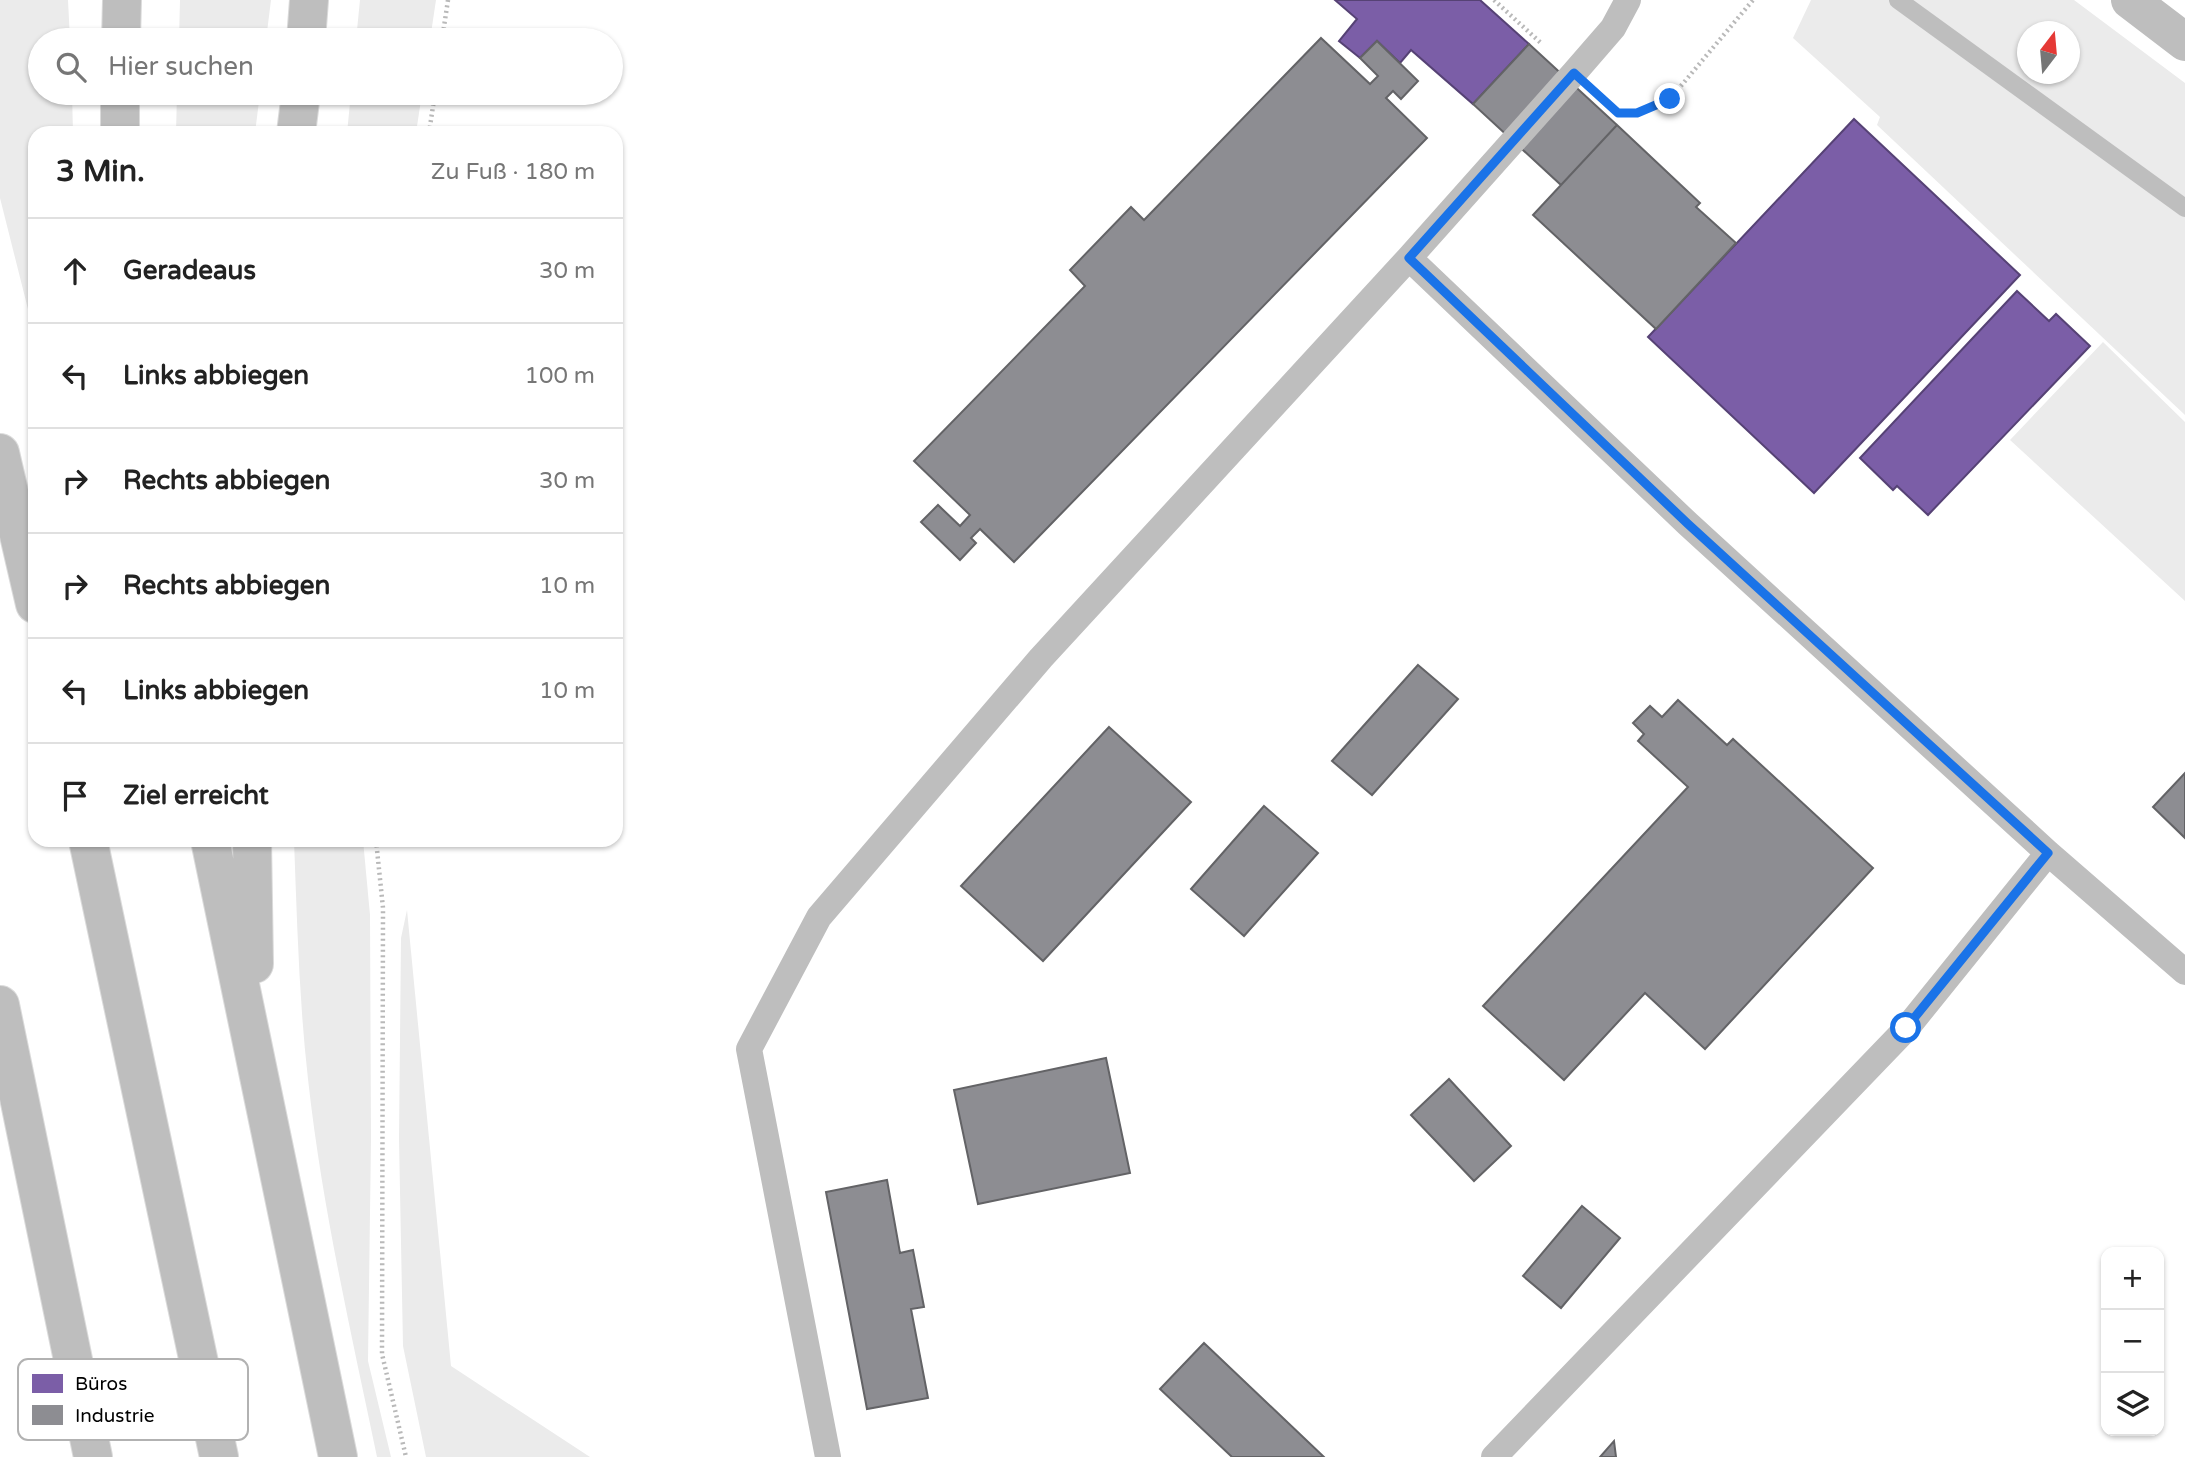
<!DOCTYPE html>
<html lang="de">
<meta charset="utf-8">
<style>
:root{--surface:#fff;--page:#f6f6f6;--text:#222;--muted:#767676;--line:#e0e0e0}
body{margin:0;font-family:"Varela Round",sans-serif;background:var(--page);color:var(--text)}
.controls{position:absolute;right:21px;bottom:21px;display:grid;overflow:hidden;border-radius:14px;box-shadow:0 2px 5px #0004}
.controls button{width:63px;height:63px;display:grid;place-items:center;padding:0;border:0;border-bottom:2px solid var(--line);background:var(--surface);color:var(--text);font:35px sans-serif}
.compass{position:absolute;left:2017px;top:21px;width:63px;height:63px;border-radius:50%;background:var(--surface);box-shadow:0 2px 5px #0004;rotate:16deg}
.stop{position:absolute;width:21px;height:21px;margin:-16px;border:5px solid #1a73e8;border-radius:50%;background:#fff}
.stop.end{background:#1a73e8;border-color:#fff;box-shadow:0 2px 7px #0008}
.list{margin:0;padding:0;list-style:none}
h2{display:flex;justify-content:space-between;align-items:center;height:91px;margin:0;padding:0 28px;font-size:30px}
h2 small{font-size:23px;font-weight:400;color:var(--muted)}
.list li{display:grid;grid-template-columns:46px 1fr auto;gap:21px;align-items:center;box-sizing:border-box;height:105px;padding:0 28px;border-top:2px solid var(--line)}
.list b{display:block;font-size:26px;white-space:nowrap}
.list em{font-size:23px;font-style:normal;color:var(--muted)}
.icon{flex:none;width:38px;height:38px;fill:none;stroke:currentColor;stroke-width:2;stroke-linecap:round;stroke-linejoin:round}
.map{position:relative;flex:none;width:2185px;height:1457px;overflow:hidden}
.search{position:absolute;background:var(--surface);box-shadow:0 2px 5px #0004;left:28px;top:28px;width:595px;height:77px;display:flex;align-items:center;gap:18px;box-sizing:border-box;padding:0 24px;border-radius:38px;color:var(--muted);font-size:26px}
.panel{position:absolute;background:var(--surface);box-shadow:0 2px 5px #0004;left:28px;top:126px;width:595px;height:721px;border-radius:21px}
.map>svg:first-child{display:block}
</style>
<div class="map">
<svg width="2185" height="1457" viewBox="0 0 2185 1457">
<rect width="100%" height="100%" fill="#fff"/>
<path fill="#ebebeb" fill-rule="evenodd" d="M0,0H68L70,40H40V93H72L73,133H35V337L0,198Z
M180,0H271L266,40H179Z
M360,0H436L430,40H356Z
M1811,0H2074L2185,83V415L1877,125L1880,117L1793,38ZM2028,32H2070V74H2028Z
M177,93H260L255,133H176Z
M351,93H422L416,133H347Z
M2103,342L2185,422V601L2010,440Z
M294,840H363L370,915L371,1139L368,1361L391,1457H377C351,1332 322,1207 308,1079C299,1000 297,920 294,840Z
M407,910L451,1366L590,1457H426L403,1346L399,1139L401,938Z"/>
<path fill="#7b5ea7" stroke="#564275" stroke-width="2" d="M1335,0H1480L1529,44L1473,104L1411,50L1400,63L1377,41L1360,58L1339,41L1357,19Z
M1854,119L2020,275L1814,493L1648,337Z
M2017,291L2049,321L2056,314L2090,346L1928,515L1897,486L1893,490L1860,458Z"/>
<path fill="#8d8d92" stroke="#636366" stroke-width="2" d="M1321,38L1370,84L1378,76L1360,58L1377,41L1418,81L1401,99L1393,91L1386,98L1427,138L1014,562L980,529L971,538L976,543L960,560L921,522L938,505L960,526L970,515L914,461L1085,286L1070,270L1131,207L1144,220Z
M1529,44L1617,125L1561,185L1473,104Z
M1617,125L1700,203L1696,207L1736,243L1656,329L1533,215Z
M1418,665L1458,699L1372,795L1332,761Z
M1678,700L1727,745L1733,739L1873,868L1705,1049L1645,993L1564,1080L1483,1006L1688,787L1638,741L1644,734L1633,723L1650,706L1662,717Z
M1109,727L1191,802L1043,961L961,886Z
M2185,773V838L2153,807Z
M1264,806L1318,853L1244,936L1191,889Z
M1106,1058L1130,1173L978,1204L954,1090Z
M1449,1079L1511,1146L1474,1181L1411,1115Z
M887,1180L900,1253L913,1250L924,1307L911,1309L928,1398L867,1409L826,1192Z
M1582,1206L1620,1238L1561,1308L1523,1276Z
M1204,1343L1324,1457H1232L1160,1389Z
M1614,1441L1616,1457H1600Z"/>
<g fill="none" stroke-linecap="round" stroke-linejoin="round">
<path stroke="#bebebe" stroke-width="18" d="M1898,0L2185,208"/>
<g stroke="#dbdbdb" stroke-width="40">
<path id="motorway" d="M121,40L122,0
M306,40L309,0
M120,133V93
M296,133L301,93
M0,453L35,604
M88,840L219,1457
M210,840L338,1457
M252,840L254,964
M0,1005L93,1457"/>
</g>
<path stroke="#b9b9b9" stroke-width="4.5" stroke-dasharray="2 3.5" stroke-linecap="butt" d="M1494,0L1542,44
M442,40L448,0
M1606,102L1618,113H1637L1670,99L1753,0
M429,133L435,93
M376,840L383,908L382,1354L406,1457"/>
<path stroke="#bebebe" stroke-width="26" d="M1409,258L1688,524L2048,853L2185,972
M828,1457L749,1049L819,917L1041,658L1409,258L1574,73L1613,28L1628,0
M1494,1457L1906,1029L2048,853"/>
<path stroke="#bebebe" stroke-width="38" d="M2130,0L2185,42"/>
<use href="#motorway" stroke="#bebebe" stroke-width="38"/>
</g>
<g fill="none" stroke-linecap="round" stroke-linejoin="round">
<path stroke="#1a73e8" stroke-width="9" d="M1670,99L1637,113H1618L1574,73L1409,258L1688,524L2048,853L1906,1028"/>
</g>
<rect x="18" y="1359" width="230" height="81" rx="10" fill="#fff" stroke="#b2b2b2" stroke-width="2"/>
<rect x="32" y="1374" width="31" height="19" fill="#7b5ea7"/>
<rect x="32" y="1405" width="31" height="20" fill="#8d8d92"/>
<g font-size="19" fill="#000">
<text x="75" y="1390">Büros</text>
<text x="75" y="1422">Industrie</text>
</g>
</svg>
<div class="controls">
<button>+</button>
<button>−</button>
<button><svg class="icon" aria-label="layers" viewBox="0 0 24 24"><path d="M12 4l9 5-9 5-9-5zM3 14l9 5 9-5"/></svg></button>
</div>
<svg class="compass" viewBox="-18 -18 36 36"><path d="M0-13l5 13h-10z" fill="#e53935"/><path d="M0 13l5-13h-10z" fill="#767676"/></svg>
<div class="stop" style="left:1906px;top:1028px"></div>
<div class="stop end" style="left:1670px;top:99px"></div>
<div class="search"><svg class="icon" aria-label="search" viewBox="0 0 24 24"><circle cx="10" cy="10" r="6"/><path d="M15 15l6 6"/></svg>Hier suchen</div>
<section class="panel">
<h2>3 Min.<small>Zu Fuß · 180 m</small></h2>
<ul class="list">
<li><svg class="icon" aria-label="ahead" viewBox="0 0 24 24"><path d="M12 20V5M6 11l6-6 6 6"/></svg><div><b>Geradeaus</b></div><em>30 m</em></li>
<li><svg class="icon" aria-label="left" viewBox="0 0 24 24"><path d="M17 20v-9H6M10 6l-5 5 5 5"/></svg><div><b>Links abbiegen</b></div><em>100 m</em></li>
<li><svg class="icon" aria-label="right" viewBox="0 0 24 24"><path d="M7 20v-9h11M14 6l5 5-5 5"/></svg><div><b>Rechts abbiegen</b></div><em>30 m</em></li>
<li><svg class="icon" aria-label="right" viewBox="0 0 24 24"><path d="M7 20v-9h11M14 6l5 5-5 5"/></svg><div><b>Rechts abbiegen</b></div><em>10 m</em></li>
<li><svg class="icon" aria-label="left" viewBox="0 0 24 24"><path d="M17 20v-9H6M10 6l-5 5 5 5"/></svg><div><b>Links abbiegen</b></div><em>10 m</em></li>
<li><svg class="icon" aria-label="arrive" viewBox="0 0 24 24"><path d="M6 21V4h12l-3 4 3 4H6"/></svg><div><b>Ziel erreicht</b></div></li>
</ul>
</section>
</div>
